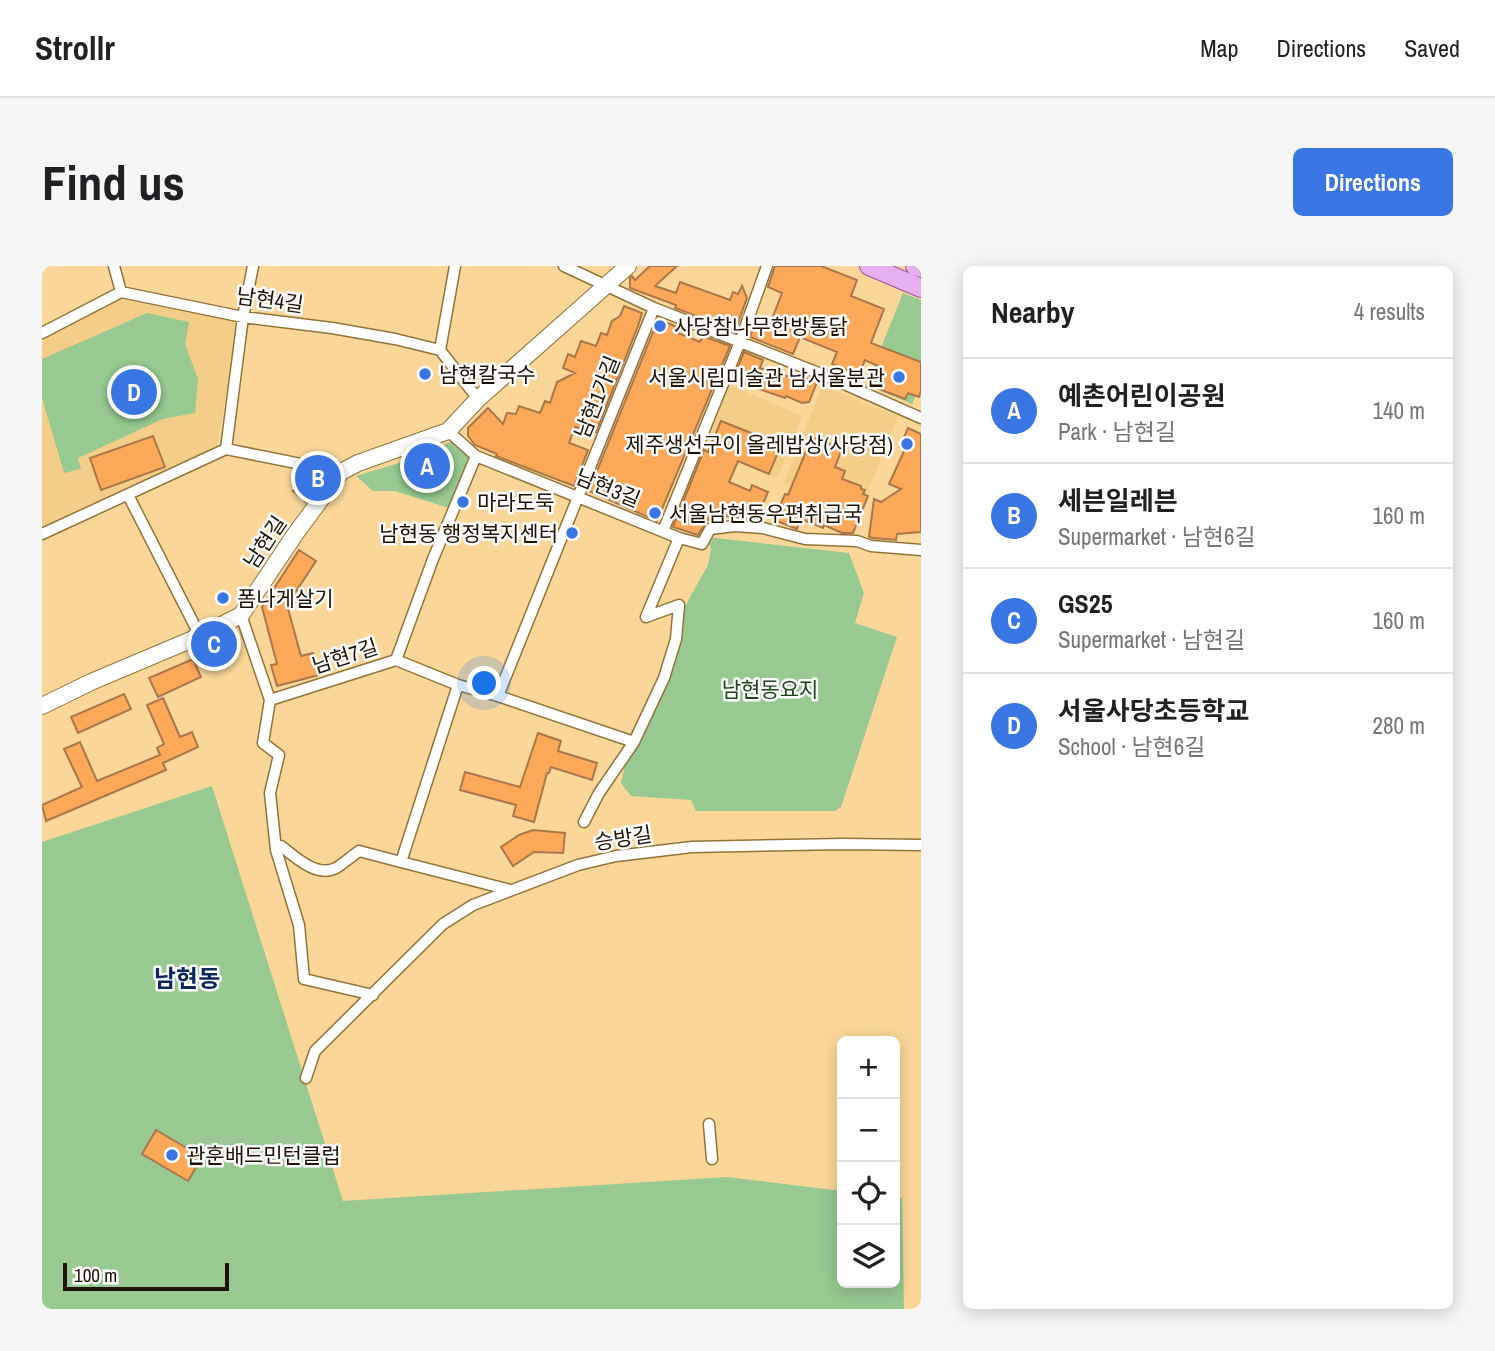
<!DOCTYPE html>
<meta charset="utf-8">
<style>
:root{--surface:#fff;--page:#f6f6f6;--text:#202124;--muted:#757577;--line:#e0e0e0;--accent:#3a75e4}
body{margin:0;font-family:"Archivo Narrow","Noto Sans KR",sans-serif;background:var(--page);color:var(--text)}
.controls{position:absolute;right:21px;bottom:21px;display:grid;overflow:hidden;border-radius:10px;box-shadow:0 4px 18px #0003}
.controls button{width:63px;height:63px;display:grid;place-items:center;padding:0;border:0;border-bottom:2px solid var(--line);background:var(--surface);color:var(--text);font:35px sans-serif}
.scale{position:absolute;left:21px;bottom:18px;width:166px;box-sizing:border-box;padding-left:7px;border:4px solid #1f1200;border-top:0;font-size:19px;line-height:24px;white-space:nowrap;color:#1f1200;-webkit-text-stroke:5px #fdfdfd;paint-order:stroke}
.you{position:absolute;left:443px;top:418px;width:24px;height:24px;margin:-18px;border:5px solid #fff;border-radius:50%;background:#1a73e8;box-shadow:0 0 0 10px #1a73e833}
.badge{display:grid;place-items:center;width:46px;height:46px;border-radius:50%;background:var(--accent);color:#fff;font-size:23px;font-weight:700}
.pin{position:absolute;translate:-50% -50%;border:4px solid #fff;box-shadow:0 2px 7px #0006}
.list{margin:0;padding:0;list-style:none}
h2{display:flex;justify-content:space-between;align-items:center;height:91px;margin:0;padding:0 28px;font-size:30px}
h2 small{font-size:23px;font-weight:400;color:var(--muted)}
.list li{display:grid;grid-template-columns:46px 1fr auto;gap:21px;align-items:center;box-sizing:border-box;height:105px;padding:0 28px;border-top:2px solid var(--line)}
.list b{display:block;font-size:26px;white-space:nowrap}
.list p{margin:0;font-size:23px;white-space:nowrap;color:var(--muted)}
.list em{font-size:23px;font-style:normal;color:var(--muted)}
.icon{flex:none;width:38px;height:38px;fill:none;stroke:currentColor;stroke-width:2;stroke-linecap:round;stroke-linejoin:round}
.map{position:relative;flex:none;width:879px;height:1043px;overflow:hidden;border-radius:10px}
header{display:flex;align-items:center;gap:42px;box-sizing:border-box;height:98px;padding:0 35px;background:var(--surface);border-bottom:2px solid var(--line)}
header strong{font-size:33px}
nav{display:flex;gap:38px;margin-inline-start:auto;font-size:24px}
.intro{display:flex;align-items:center;justify-content:space-between;box-sizing:border-box;height:168px;padding:0 42px}
h1{margin:0;font-size:49px}
.button{padding:18px 32px;border-radius:10px;background:var(--accent);color:#fff;font-size:24px;font-weight:700}
main{display:flex;gap:42px;padding:0 42px}
aside{flex:1;background:var(--surface);border-radius:10px;box-shadow:0 4px 18px #0003}
.map>svg:first-child{display:block}
</style>
<header>
<strong>Strollr</strong>
<nav><a>Map</a><a>Directions</a><a>Saved</a></nav>
</header>
<div class="intro"><h1>Find us</h1><a class="button">Directions</a></div>
<main>
<div class="map">
<svg width="879" height="1043" viewBox="0 0 879 1043">
<rect width="100%" height="100%" fill="#fad799"/>
<path fill="#f4ce88" d="M69,32L197,54L175,180L0,260V72Z
M683,117L760,150L735,212L657,180Z
M780,119L856,151L817,247L742,217Z"/>
<path fill="#97c990" d="M861,27L879,34V116L870,138L824,119Z
M105,47L147,56L143,78L156,113L153,147L121,153L36,192L39,203L22,207L0,132V93Z
M410,175L429,191L407,242L353,225H331L314,210L380,190Z
M665,271L807,287L822,327L813,357L855,371L799,541L793,545H654L649,534L589,530L579,517L586,486L623,414L637,351L666,299L669,283Z
M170,520L301,935L685,911L800,925V1017H853V931L860,932L862,1043H0V576Z"/>
<path fill="#fca859" stroke="#aa774b" stroke-width="2" d="M608,0H635L613,20L634,27L638,16L688,34L691,26L696,28L700,20L705,32L693,65L633,42L634,39L588,22V12L590,10L593,14Z
M733,0H779L815,14L809,30L842,43L829,77L879,96V125L877,131L866,127L863,133L837,123L843,107L839,106L841,102L823,94L817,109L790,98L795,86L758,71L751,88L708,71L714,55L727,61L740,27L726,21Z
M582,40L600,47L596,60L554,166L533,161L527,177L546,184L532,220L454,190L455,188L433,179L426,170V162L446,142L461,158L465,147L474,148L477,140L498,147L503,135L508,137L515,116L533,107L521,102L526,88L533,91L539,75L554,80L559,67L565,69L570,55L578,50Z
M618,54L638,62L636,67L658,76L661,70L688,80L615,255L547,225L611,66H613Z
M702,86L721,94L718,102L755,113L756,109L775,116L767,136L760,137L744,130L743,132L691,114Z
M679,155L739,179L727,208L696,195L687,216L708,225L710,219L726,226L714,254L692,252L675,247L673,253L668,251L656,269L631,261L662,184L666,186Z
M866,162L879,168V266L855,268L854,274L831,272L827,271L832,233L839,236L859,223L847,218L863,183L858,181Z
M111,170L123,201L59,224L48,192Z
M770,171L800,183L793,201L803,205L800,213L819,220V223L823,224L821,228L826,230L811,267H800L782,259L781,262L759,253L755,263L732,254L743,228L746,229Z
M266,207L282,211L264,236L251,225Z
M257,284L274,295L245,339L259,390L271,387L277,409L235,420L229,399L235,398L220,341Z
M151,393L159,411L116,431L107,412Z
M82,428L89,443L36,467L29,451Z
M121,432L138,471L150,466L156,481L121,497L124,504L4,555L0,539L40,521L22,483L38,476L55,515L118,489L115,482L122,478L105,439Z
M496,467L519,475L516,485L555,497L550,514L509,501L507,507H505L492,556L471,550L474,539L418,524L423,506L478,521Z
M491,564L523,567L521,587L492,586L471,600L459,581L477,569Z
M114,864L160,891L146,915L100,888Z"/>
<g fill="none" stroke-linecap="round" stroke-linejoin="round">
<g stroke="#927337" stroke-width="13">
<path id="street" d="M72,0L79,26
M522,0L612,42L784,110L879,152
M0,67L79,26L201,51L290,62L353,73L398,84L436,133
M398,84L413,0
M406,165L434,190L637,272L660,278L668,263L693,260L721,262L763,273L815,275L829,280L879,284
M184,183L201,51L211,0
M86,229L158,370
M621,265L698,76L725,0
M0,268L184,183L299,206
M199,349L228,434L354,394L416,419L456,430L592,476L622,412L634,373L637,339L604,351
M604,351L637,272
M354,394L391,293L434,190
M416,419L359,596L468,624
M456,430L612,42
M228,434L221,477L237,489L228,527L234,584L257,659L262,713L331,729
M542,556L557,527L592,476
M239,580C253,591 275,612 294,602C302,597 310,590 317,585L359,596
M264,812L273,785L401,658L431,639L536,599L574,590L650,581L801,578L879,579
M667,858L670,893"/>
</g>
<g stroke="#927337" stroke-width="18">
<path id="secondary" d="M0,440L49,416L158,370L199,349L254,267L299,206L316,197L406,165L436,133L586,0"/>
</g>
<g stroke="#965696" stroke-width="20">
<path id="primary" d="M827,0L879,22
M873,0L879,2"/>
</g>
<use href="#street" stroke="#fff" stroke-width="10"/>
<use href="#secondary" stroke="#fff" stroke-width="16"/>
<use href="#primary" stroke="#e6aff0" stroke-width="18"/>
</g>
<g fill="#3a75e4" stroke="#fdfdfd" stroke-width="2.5">
<circle cx="618" cy="60" r="7"/>
<circle cx="383" cy="108" r="7"/>
<circle cx="857" cy="111" r="7"/>
<circle cx="865" cy="178" r="7"/>
<circle cx="421" cy="236" r="7"/>
<circle cx="613" cy="247" r="7"/>
<circle cx="530" cy="267" r="7"/>
<circle cx="181" cy="332" r="7"/>
<circle cx="130" cy="889" r="7"/>
</g>
<g text-anchor="middle" dominant-baseline="central" stroke-width="5" stroke-linejoin="round" paint-order="stroke">
<g font-size="21" fill="#1f1200" stroke="#fdfdfd">
<text transform="translate(228 34) rotate(8)">남현4길</text>
<text transform="translate(555 131) rotate(-68)">남현1가길</text>
<text transform="translate(566 222) rotate(22)">남현3길</text>
<text transform="translate(223 276) rotate(-56)">남현길</text>
<text transform="translate(303 390) rotate(-18)">남현7길</text>
<text transform="translate(581 572) rotate(-9)">승방길</text>
</g>
<g font-size="21" fill="#1f1200" stroke="#fdfdfd" text-anchor="start">
<text x="632" y="60">사당참나무한방통닭</text>
<text x="397" y="108">남현칼국수</text>
<text x="843" y="111" text-anchor="end">서울시립미술관 남서울분관</text>
<text x="851" y="178" text-anchor="end">제주생선구이 올레밥상(사당점)</text>
<text x="435" y="236">마라도둑</text>
<text x="627" y="247">서울남현동우편취급국</text>
<text x="516" y="267" text-anchor="end">남현동 행정복지센터</text>
<text x="195" y="332">폼나게살기</text>
<text x="144" y="889">관훈배드민턴클럽</text>
</g>
<g font-size="21" fill="#174811" stroke="#fdfdfd">
<text x="728" y="423">남현동요지</text>
</g>
<g font-size="24" font-weight="bold" fill="#0c275c" stroke="#fdfdfd">
<text x="145" y="712">남현동</text>
</g>
</g>
</svg>
<div class="controls">
<button>+</button>
<button>−</button>
<button><svg class="icon" aria-label="locate" viewBox="0 0 24 24"><circle cx="12" cy="12" r="6"/><path d="M12 2v4M12 18v4M2 12h4M18 12h4"/></svg></button>
<button><svg class="icon" aria-label="layers" viewBox="0 0 24 24"><path d="M12 4l9 5-9 5-9-5zM3 14l9 5 9-5"/></svg></button>
</div>
<div class="scale">100 m</div>
<div class="you"></div>
<div class="pin badge" style="left:385px;top:200px">A</div>
<div class="pin badge" style="left:276px;top:212px">B</div>
<div class="pin badge" style="left:172px;top:378px">C</div>
<div class="pin badge" style="left:92px;top:126px">D</div>
</div>
<aside>
<h2>Nearby<small>4 results</small></h2>
<ul class="list">
<li><span class="badge">A</span><div><b>예촌어린이공원</b><p>Park · 남현길</p></div><em>140 m</em></li>
<li><span class="badge">B</span><div><b>세븐일레븐</b><p>Supermarket · 남현6길</p></div><em>160 m</em></li>
<li><span class="badge">C</span><div><b>GS25</b><p>Supermarket · 남현길</p></div><em>160 m</em></li>
<li><span class="badge">D</span><div><b>서울사당초등학교</b><p>School · 남현6길</p></div><em>280 m</em></li>
</ul>
</aside>
</main>
